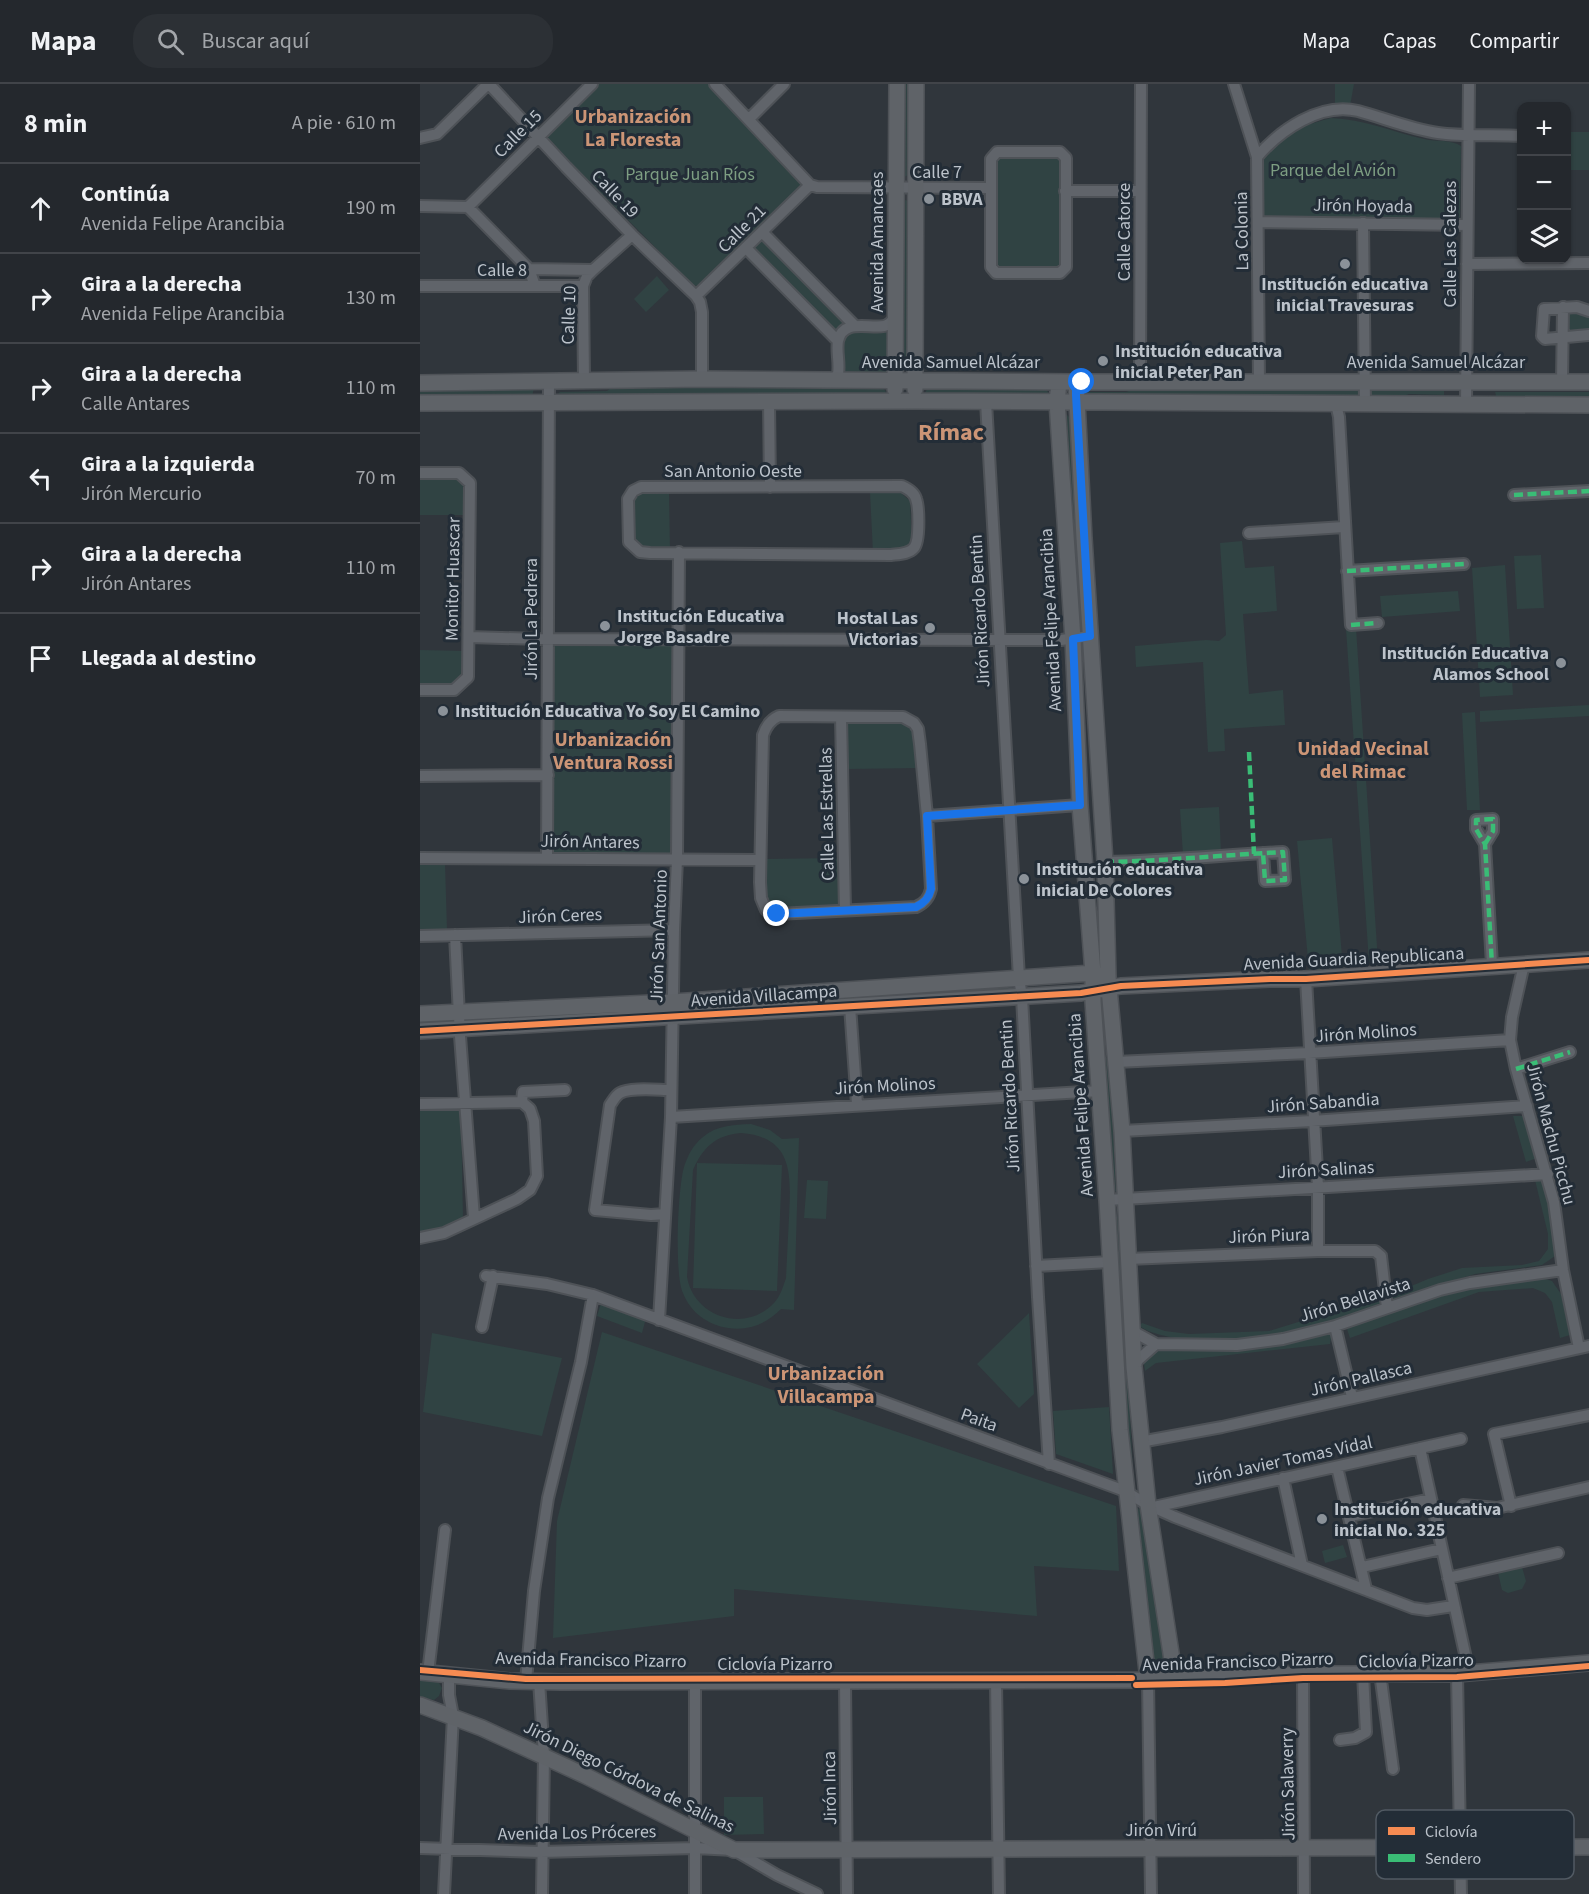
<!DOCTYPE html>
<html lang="es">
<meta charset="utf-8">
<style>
:root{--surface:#24282d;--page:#2c3035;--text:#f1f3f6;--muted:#a3a6aa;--line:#414449}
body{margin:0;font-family:"Source Sans 3",sans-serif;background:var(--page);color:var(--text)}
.controls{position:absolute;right:18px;top:18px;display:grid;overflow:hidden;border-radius:12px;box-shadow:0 2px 4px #0004}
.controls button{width:54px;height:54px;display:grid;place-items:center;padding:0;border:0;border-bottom:2px solid var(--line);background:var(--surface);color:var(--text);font:30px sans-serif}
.stop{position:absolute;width:18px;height:18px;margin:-14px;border:4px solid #1a73e8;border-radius:50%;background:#fff}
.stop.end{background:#1a73e8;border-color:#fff;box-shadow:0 2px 6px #0008}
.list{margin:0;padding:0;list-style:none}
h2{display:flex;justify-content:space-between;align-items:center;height:78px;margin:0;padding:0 24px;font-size:26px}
h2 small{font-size:20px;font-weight:400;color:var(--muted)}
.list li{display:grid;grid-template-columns:39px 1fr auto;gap:18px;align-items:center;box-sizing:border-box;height:90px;padding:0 24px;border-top:2px solid var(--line)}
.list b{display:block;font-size:22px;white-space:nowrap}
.list p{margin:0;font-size:20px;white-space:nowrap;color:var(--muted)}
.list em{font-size:20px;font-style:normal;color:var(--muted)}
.icon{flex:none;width:33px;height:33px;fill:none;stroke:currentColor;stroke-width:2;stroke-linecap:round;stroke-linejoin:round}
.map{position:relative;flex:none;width:1169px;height:1810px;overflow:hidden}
header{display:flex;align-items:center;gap:36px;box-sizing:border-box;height:84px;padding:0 30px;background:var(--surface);border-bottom:2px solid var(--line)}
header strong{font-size:28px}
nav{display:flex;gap:33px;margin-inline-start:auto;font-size:21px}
.search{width:420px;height:54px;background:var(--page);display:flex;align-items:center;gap:15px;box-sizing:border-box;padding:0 21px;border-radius:24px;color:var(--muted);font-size:22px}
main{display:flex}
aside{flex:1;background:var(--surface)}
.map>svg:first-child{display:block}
</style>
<header>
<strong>Mapa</strong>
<div class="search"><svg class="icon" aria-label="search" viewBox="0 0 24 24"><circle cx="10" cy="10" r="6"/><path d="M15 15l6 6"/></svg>Buscar aquí</div>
<nav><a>Mapa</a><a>Capas</a><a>Compartir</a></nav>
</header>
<main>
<aside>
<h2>8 min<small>A pie · 610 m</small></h2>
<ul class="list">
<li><svg class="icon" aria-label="ahead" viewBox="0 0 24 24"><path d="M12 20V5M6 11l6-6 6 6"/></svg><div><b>Continúa</b><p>Avenida Felipe Arancibia</p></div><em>190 m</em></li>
<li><svg class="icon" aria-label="right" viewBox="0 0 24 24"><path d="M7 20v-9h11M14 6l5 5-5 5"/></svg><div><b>Gira a la derecha</b><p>Avenida Felipe Arancibia</p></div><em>130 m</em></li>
<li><svg class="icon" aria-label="right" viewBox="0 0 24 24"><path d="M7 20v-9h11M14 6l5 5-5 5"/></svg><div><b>Gira a la derecha</b><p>Calle Antares</p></div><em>110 m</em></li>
<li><svg class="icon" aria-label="left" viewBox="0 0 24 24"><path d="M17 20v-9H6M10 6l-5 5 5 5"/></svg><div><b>Gira a la izquierda</b><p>Jirón Mercurio</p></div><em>70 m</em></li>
<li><svg class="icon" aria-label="right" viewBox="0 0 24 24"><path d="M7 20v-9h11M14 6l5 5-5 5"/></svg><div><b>Gira a la derecha</b><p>Jirón Antares</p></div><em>110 m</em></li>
<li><svg class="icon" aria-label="arrive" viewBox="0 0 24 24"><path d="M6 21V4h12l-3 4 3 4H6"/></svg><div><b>Llegada al destino</b></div></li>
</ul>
</aside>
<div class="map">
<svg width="1169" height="1810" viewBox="0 0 1169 1810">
<rect width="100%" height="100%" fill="#30363c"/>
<path fill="#304343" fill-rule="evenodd" d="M176,0H292L385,98L281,201L274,202L125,53Z
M481,0H491L489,91L484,93Z
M915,0H934L930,22H915Z
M911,34C943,35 973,48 1004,55C1017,58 1030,55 1041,62L1040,133L1036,136H846L842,133L844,71C860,50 886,40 911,34Z
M1147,48H1169V86H1147Z
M577,74H641V184L576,183Z
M485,116L489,117L488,285L485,286L482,285V118Z
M343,156L426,239V242L418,250L333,166L339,157Z
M237,192L249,206L226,228L214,215Z
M1163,226L1169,232V249H1148V227Z
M469,245V285L466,290L424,292C423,276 419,259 431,247Z
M192,303L463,305L466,307L464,310L422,311H137L140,308L187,307Z
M114,304L112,313L0,312V305Z
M507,305H626L629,310L628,312L504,311Z
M714,305L1024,307V311L989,310L979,314L666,313V308H706Z
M1075,308H1169V316L1077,315Z
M645,329L649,333L662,542L660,545Z
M38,391L46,399L45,431H0V392Z
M221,406L249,408L250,467L219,466L209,448L212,414Z
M450,408H480L490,417L492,456L483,466L453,469Z
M822,457L825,484L854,482L857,527L823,530L829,610L863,606L865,641L804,645L805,667L788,668L783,578L716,583L715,562L786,556L799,557L806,551L800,459Z
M1121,471L1124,524L1097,525L1094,472Z
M1085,481L1093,611L1060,613L1052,484Z
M1038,507L1040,527L962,533L960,512Z
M936,544L958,878H949L926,545Z
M133,559L252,560L254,564L253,769L249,772L135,771L130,768Z
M0,566L45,567L46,592L39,601L0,604Z
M1169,621V632L1060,638V627Z
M1055,628L1060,726H1047L1042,629Z
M482,636L492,641L499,684L426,685V640L428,637Z
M799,723L801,768L763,771L760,725Z
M912,754L923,884L889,886L877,757Z
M419,774L420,820L417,823L354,827L345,820V775Z
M0,780H25L27,847L0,848Z
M592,903V910L260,928L261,922Z
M683,974H690L696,1107L691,1108Z
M41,1023L43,1136L0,1152V1026Z
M1093,1032H1105L1117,1074L1106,1078Z
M331,1040L350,1046L362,1055L379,1054L374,1226L361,1225C346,1240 329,1247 308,1244C288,1241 270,1228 263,1209C254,1191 258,1103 264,1083C268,1071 273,1061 283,1053C297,1041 313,1041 331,1040ZM321,1049C374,1053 371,1092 369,1133C368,1153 367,1174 366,1194C363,1203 360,1213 354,1219C325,1250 274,1233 267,1193L273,1086C283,1063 296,1051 321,1049Z
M277,1079L362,1081L357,1207L273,1204Z
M1126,1095L1137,1152L1135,1172L1122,1181L1055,1190L973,1215L970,1211L1008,1195L1042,1184L1102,1181L1119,1177L1128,1165V1150L1115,1096Z
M387,1096L408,1097L406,1135L384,1134Z
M694,1131L699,1133L713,1386L710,1387L708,1383Z
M1119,1193L1132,1197L1141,1210L1150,1251L1140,1254L1132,1218L1125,1209L1113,1204L1059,1208L930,1254L926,1242L1014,1211L1070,1196Z
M959,1213L961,1220C896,1242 832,1266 762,1255C748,1253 731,1250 719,1242L722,1239L745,1247L769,1250L849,1247Z
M181,1219L226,1234L222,1249L177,1232Z
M609,1229L614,1310L599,1324L557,1280Z
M182,1248L696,1422L699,1487L614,1482L617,1532L314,1505V1532L133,1554L137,1437Z
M912,1248L910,1260L736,1279L725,1287L723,1273L738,1267L849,1263Z
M12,1249L142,1274L122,1352L3,1328Z
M689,1323L693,1390L636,1370L633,1327Z
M712,1423L718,1424L721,1427L747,1584L743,1589L737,1588L733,1582Z
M923,1461L927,1473L905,1479L902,1467Z
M1102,1483L1106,1497L1102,1505L1088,1509L1082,1506L1078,1489Z
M0,1595L18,1597L22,1604L19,1612L14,1616L0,1613Z
M304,1713H343L344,1750L304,1751Z"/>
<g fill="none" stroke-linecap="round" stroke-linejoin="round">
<g stroke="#4e5257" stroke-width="14">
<path id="street" d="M69,0L146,83L212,151L276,212L280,218L282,228V295
M295,0L390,101
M814,0L837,73L839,298
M329,35L364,0
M0,54L17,50L68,0
M577,68H640L646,74V183L640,189H576L571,183V75Z
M837,73C860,46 900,18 938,27C964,34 991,45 1018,49C1045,53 1074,50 1102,52
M390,101L397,103L571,104
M645,107H720
M0,122L48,123
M48,123L172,0
M48,123L109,185L115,202
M839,138L1046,141
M943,139L945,320
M342,148L435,242
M326,164L418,257
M1047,180L1169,179
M109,185L173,186
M0,202H163
M276,212L390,101
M1169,227L1157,223L1124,225L1122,252L1125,255L1169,251
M413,296L418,290C420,279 416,267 418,257C423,234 449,245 464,242C469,241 472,237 476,233
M164,297L163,202L167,192L173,186L212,151
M720,297L721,0
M1142,298L1143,223
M349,318L350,403
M566,318L599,894L602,913L618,1213L629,1380
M916,320L919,333L931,541L958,539
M1046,321L1049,0
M0,389H39L50,399L48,593L34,606H0
M482,402C488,405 494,408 496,415C499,423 500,457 494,464C489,470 479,470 471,471L230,469L220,468L209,458L208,415L213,407L221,403Z
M1094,411L1169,407
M829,449L924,443
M927,487L1044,480
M49,553L120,555L641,556L670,552
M359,632L483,633L494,639L498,645L500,660L507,732L511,805C509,814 505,819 496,823L357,830L346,826L341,814L340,798L343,651C346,642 350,636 359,632Z
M421,633L425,826
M0,692L128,691
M507,732L660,721
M1065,760L1073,747V735L1056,736V745L1065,760L1072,881
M0,774L340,776
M127,774L129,297
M685,778C744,777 804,771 863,768L865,796L845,797L843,769
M35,851L40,952L54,1134
M0,852L254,846
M1104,880L1092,933L1090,956L1096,985L1134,1118L1143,1186L1159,1264
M886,895L898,1103V1167
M430,922L437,1020
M696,978L889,969L1090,956
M1096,985L1150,968
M102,1018L103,1008L145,1006
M0,1020L102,1018L110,1025L114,1037L117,1092L110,1106L97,1115L24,1149L0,1154
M251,1033L680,1007
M702,1047L892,1037L1107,1022
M687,1116L1128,1090
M245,1130L231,1131L175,1126L190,1021C193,1017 195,1012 200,1009C210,1003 238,1006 251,1006
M708,1175L898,1167H955L961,1172L967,1224
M616,1182L690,1178
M66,1192L127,1200L173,1211L705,1407L728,1421L755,1433L993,1524L1007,1526L1033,1522
M239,1236L251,1033L254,846L257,775L259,468
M915,1242L932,1313
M62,1243L73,1192
M712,1247L736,1260L817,1261L863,1255L915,1242L1020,1206L1050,1199L1143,1186
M714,1283L718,1276L736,1260
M720,1358L802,1343L1169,1262
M1000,1364L1049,1588
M917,1383L946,1505
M863,1394L882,1481
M1043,1421L1077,1424L1169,1403
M1091,1422L1074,1350L1169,1331
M734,1423L1041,1355
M930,1432L1011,1415
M942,1483L1021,1465
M1028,1494L1138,1469
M8,1589L25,1446
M960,1589L973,1685
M883,1590L884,1810
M1037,1590L1041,1810
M728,1596L731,1810
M106,1597L114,1507L128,1414L161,1278L173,1211
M119,1597L124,1672L122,1810
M275,1597V1810
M425,1597L427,1810
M576,1597L579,1810
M920,1656L935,1654L946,1648L943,1590
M0,1764L121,1768L275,1764L314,1766L357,1791L397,1810
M24,1810L33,1632L29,1611V1591"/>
</g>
<g stroke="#4e5257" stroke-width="18">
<path id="secondary" d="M639,298L637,318L653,555L660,721L673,889V917L687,1116L700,1346L728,1596
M656,298L664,454L685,778L688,893L702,1047L714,1283L728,1421L755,1595
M0,299L282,295L656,298H1169
M475,305L477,0
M495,305L496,0
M0,319L495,317L1169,321
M0,930L253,918L673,889L682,892
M0,947L661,909L701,902L850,895H886L1169,876
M0,1588L90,1597L141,1598L728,1596L883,1590H1037L1169,1579
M0,1621L62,1644L164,1691L314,1766L1169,1763"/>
</g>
<use href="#street" stroke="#60646a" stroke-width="10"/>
<use href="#secondary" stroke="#5f6368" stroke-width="15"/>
<path stroke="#3abd76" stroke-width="4.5" stroke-dasharray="9 4.5" stroke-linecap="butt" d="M1094,411L1169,407
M927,487L1044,480
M931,541L958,539
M829,668L834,770
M1065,760L1073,747V735L1056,736V745L1065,760L1072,881
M685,778C744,777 804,771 863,768L865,796L845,797L843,769
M1096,985L1150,968"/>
<g stroke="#232d37" stroke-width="10">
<path id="cycleway" d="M0,947L661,909L701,902L850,895H886L1169,876
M0,1586L106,1595L712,1594
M716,1601L805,1599L883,1594L1037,1593L1169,1582"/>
</g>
<use href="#cycleway" stroke="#f68b52" stroke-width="6"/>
</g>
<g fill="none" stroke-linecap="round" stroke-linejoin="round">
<path stroke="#1a73e8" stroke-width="8" d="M357,830L496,823C505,819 509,814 511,805L507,732L660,721L653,555L670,552L656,311V298H662"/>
</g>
<g fill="#8b9299" stroke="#232d37" stroke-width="2">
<circle cx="509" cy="115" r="6"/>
<circle cx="925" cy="180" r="6"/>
<circle cx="683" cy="277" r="6"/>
<circle cx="185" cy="542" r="6"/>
<circle cx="510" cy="544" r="6"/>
<circle cx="1141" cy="579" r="6"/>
<circle cx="23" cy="627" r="6"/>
<circle cx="604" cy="795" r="6"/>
<circle cx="902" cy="1435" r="6"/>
</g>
<g text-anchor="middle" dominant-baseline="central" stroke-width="6" stroke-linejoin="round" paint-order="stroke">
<g font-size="18" fill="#bcc3cb" stroke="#232d37">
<text transform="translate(98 50) rotate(-45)">Calle 15</text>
<text x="517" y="88">Calle 7</text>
<text transform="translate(195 110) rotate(46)">Calle 19</text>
<text transform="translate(943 122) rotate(1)">Jirón Hoyada</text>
<text transform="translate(322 145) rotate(-45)">Calle 21</text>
<text transform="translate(822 147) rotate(-91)">La Colonia</text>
<text transform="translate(704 148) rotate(-90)">Calle Catorce</text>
<text transform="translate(457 158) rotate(-90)">Avenida Amancaes</text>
<text transform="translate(1030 160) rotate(-90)">Calle Las Calezas</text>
<text x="82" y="186">Calle 8</text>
<text transform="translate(149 231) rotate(-88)">Calle 10</text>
<text x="531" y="278">Avenida Samuel Alcázar</text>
<text x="1016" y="278">Avenida Samuel Alcázar</text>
<text x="313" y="387">San Antonio Oeste</text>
<text transform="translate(33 495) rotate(-89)">Monitor Huascar</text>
<text transform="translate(560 527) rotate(-93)">Jirón Ricardo Bentin</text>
<text transform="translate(111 535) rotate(-90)">Jirón La Pedrera</text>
<text transform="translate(631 536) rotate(-93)">Avenida Felipe Arancibia</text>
<text transform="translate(407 730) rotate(-91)">Calle Las Estrellas</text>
<text transform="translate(170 758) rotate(1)">Jirón Antares</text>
<text transform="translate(140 832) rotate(-2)">Jirón Ceres</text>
<text transform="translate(239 852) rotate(-88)">Jirón San Antonio</text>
<text transform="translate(934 875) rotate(-3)">Avenida Guardia Republicana</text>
<text transform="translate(344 912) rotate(-4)">Avenida Villacampa</text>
<text transform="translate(946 949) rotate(-4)">Jirón Molinos</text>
<text transform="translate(465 1002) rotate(-3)">Jirón Molinos</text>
<text transform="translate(590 1012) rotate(-93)">Jirón Ricardo Bentin</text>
<text transform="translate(903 1019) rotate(-4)">Jirón Sabandia</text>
<text transform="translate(661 1021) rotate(-94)">Avenida Felipe Arancibia</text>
<text transform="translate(1131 1050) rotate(75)">Jirón Machu Picchu</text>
<text transform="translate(906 1086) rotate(-3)">Jirón Salinas</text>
<text transform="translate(849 1152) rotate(-2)">Jirón Piura</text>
<text transform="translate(935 1216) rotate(-17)">Jirón Bellavista</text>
<text transform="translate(941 1295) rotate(-13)">Jirón Pallasca</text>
<text transform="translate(559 1336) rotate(20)">Paita</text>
<text transform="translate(863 1377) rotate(-12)">Jirón Javier Tomas Vidal</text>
<text transform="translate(171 1576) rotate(1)">Avenida Francisco Pizarro</text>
<text transform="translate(996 1577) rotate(-1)">Ciclovía Pizarro</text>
<text transform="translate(818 1578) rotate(-2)">Avenida Francisco Pizarro</text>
<text x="355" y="1580">Ciclovía Pizarro</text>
<text transform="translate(209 1693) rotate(26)">Jirón Diego Córdova de Salinas</text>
<text transform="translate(868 1700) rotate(-91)">Jirón Salaverry</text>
<text transform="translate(410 1704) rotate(-91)">Jirón Inca</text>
<text x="741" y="1746">Jirón Virú</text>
<text transform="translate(157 1749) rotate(-1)">Avenida Los Próceres</text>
</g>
<g font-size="18" fill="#7d9e82" stroke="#232d37">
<text x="913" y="86">Parque del Avión</text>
<text x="270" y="90">Parque Juan Ríos</text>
</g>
<g font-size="18" font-weight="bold" fill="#bcc3cb" stroke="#232d37" text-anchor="start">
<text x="521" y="115">BBVA</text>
<text x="925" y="200" text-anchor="middle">Institución educativa<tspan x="925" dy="21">inicial Travesuras</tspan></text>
<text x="695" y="267">Institución educativa<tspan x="695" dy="21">inicial Peter Pan</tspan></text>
<text x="197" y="532">Institución Educativa<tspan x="197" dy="21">Jorge Basadre</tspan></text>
<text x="498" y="534" text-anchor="end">Hostal Las<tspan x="498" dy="21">Victorias</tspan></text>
<text x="1129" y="569" text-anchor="end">Institución Educativa<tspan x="1129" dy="21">Alamos School</tspan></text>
<text x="35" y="627">Institución Educativa Yo Soy El Camino</text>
<text x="616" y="785">Institución educativa<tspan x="616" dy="21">inicial De Colores</tspan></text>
<text x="914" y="1425">Institución educativa<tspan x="914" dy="21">inicial No. 325</tspan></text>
</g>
<g font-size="20" font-weight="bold" fill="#cc9576" stroke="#232d37">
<text x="213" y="33">Urbanización<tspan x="213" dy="23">La Floresta</tspan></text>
<text x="193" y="656">Urbanización<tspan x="193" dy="23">Ventura Rossi</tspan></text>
<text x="943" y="665">Unidad Vecinal<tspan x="943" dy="23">del Rimac</tspan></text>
<text x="406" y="1290">Urbanización<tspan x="406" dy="23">Villacampa</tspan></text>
</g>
<g font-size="24" font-weight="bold" fill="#cc9576" stroke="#232d37">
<text x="531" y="348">Rímac</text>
</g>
</g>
<rect x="956" y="1726" width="198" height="69" rx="9" fill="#232d37" stroke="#515a63" stroke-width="1.5"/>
<rect x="968" y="1743" width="27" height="8" fill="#f68b52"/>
<rect x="968" y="1770" width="27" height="8" fill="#3abd76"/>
<g font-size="16" fill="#bcc3cb">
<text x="1005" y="1753">Ciclovía</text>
<text x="1005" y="1780">Sendero</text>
</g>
</svg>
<div class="controls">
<button>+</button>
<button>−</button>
<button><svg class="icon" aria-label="layers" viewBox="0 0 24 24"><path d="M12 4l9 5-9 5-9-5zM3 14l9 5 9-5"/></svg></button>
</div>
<div class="stop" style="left:662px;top:298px"></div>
<div class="stop end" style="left:357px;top:830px"></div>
</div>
</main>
